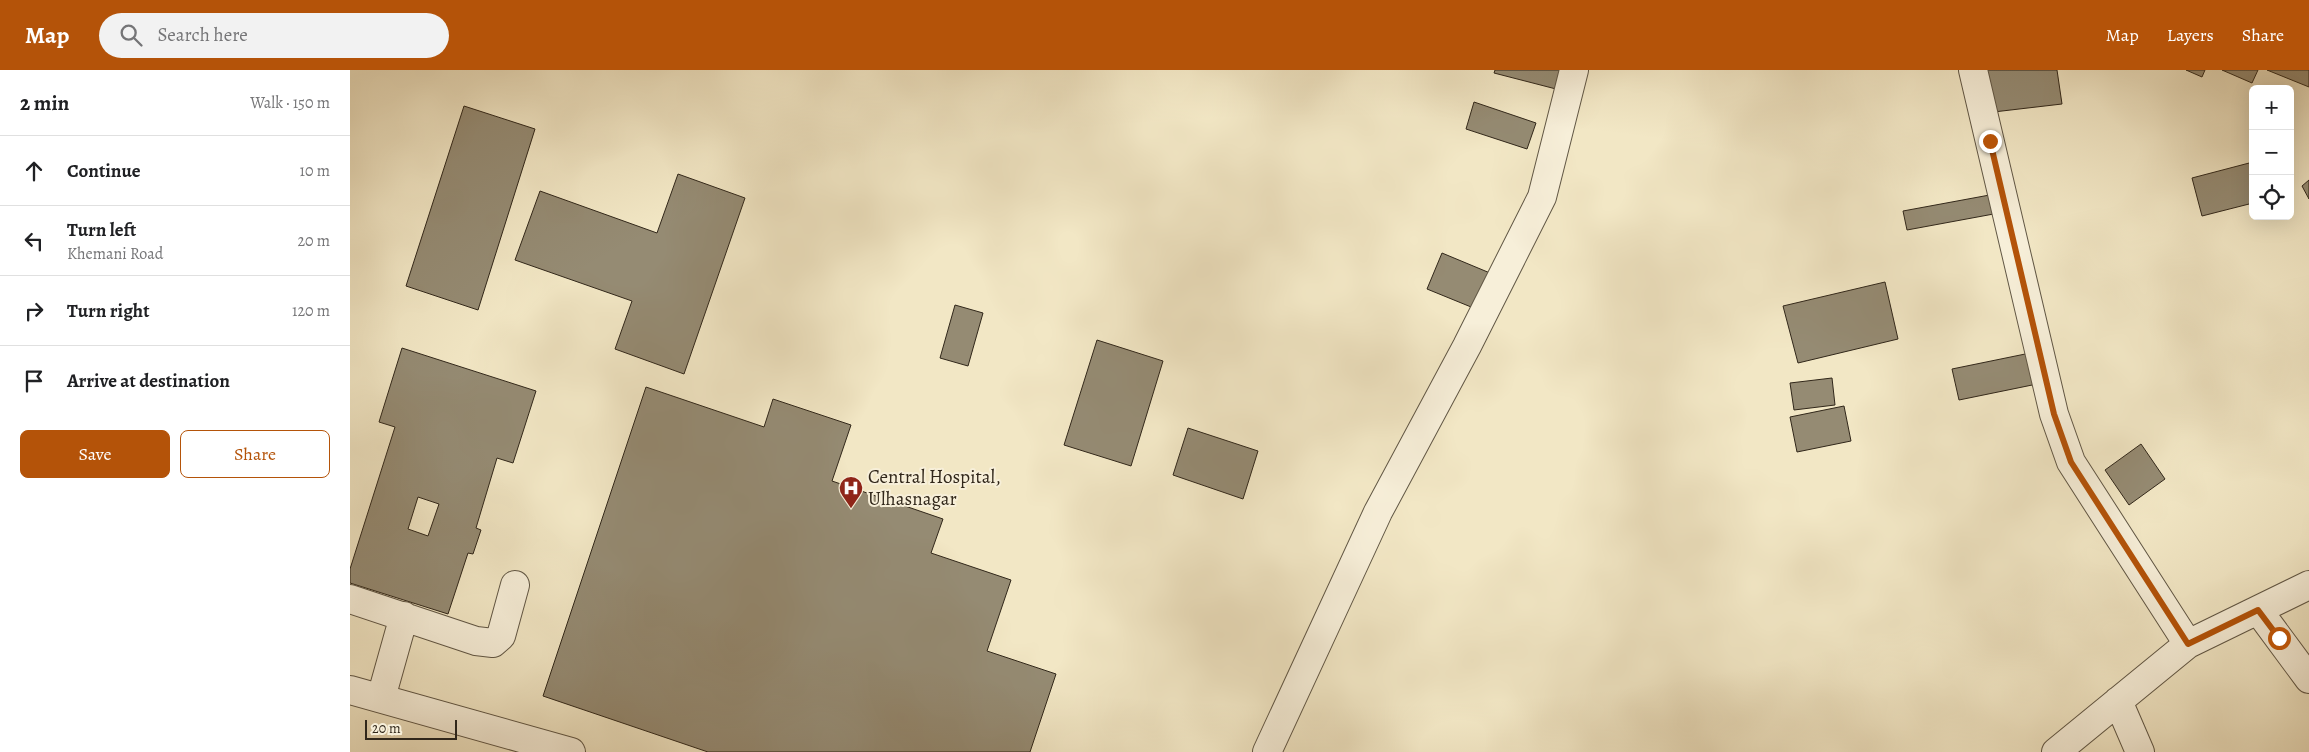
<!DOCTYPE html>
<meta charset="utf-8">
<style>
:root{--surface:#fff;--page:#f2f2f2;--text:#202124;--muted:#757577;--line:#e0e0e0;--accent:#b45309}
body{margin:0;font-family:Alegreya,serif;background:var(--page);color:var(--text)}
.controls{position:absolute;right:15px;top:15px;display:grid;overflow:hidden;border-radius:8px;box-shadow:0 5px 20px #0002}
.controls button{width:45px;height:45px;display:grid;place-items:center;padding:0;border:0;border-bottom:1px solid var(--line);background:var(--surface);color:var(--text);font:25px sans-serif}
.scale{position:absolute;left:15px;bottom:12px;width:92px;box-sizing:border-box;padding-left:5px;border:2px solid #31271a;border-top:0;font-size:14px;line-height:18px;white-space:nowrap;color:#31271a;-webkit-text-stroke:4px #f7efd9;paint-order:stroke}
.stop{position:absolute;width:15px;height:15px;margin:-11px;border:4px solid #b45309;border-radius:50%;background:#fff}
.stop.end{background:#b45309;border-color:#fff;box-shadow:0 1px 5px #0008}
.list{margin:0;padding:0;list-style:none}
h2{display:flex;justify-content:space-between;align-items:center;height:65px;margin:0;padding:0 20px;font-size:21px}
h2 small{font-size:16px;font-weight:400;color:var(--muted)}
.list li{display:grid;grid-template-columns:32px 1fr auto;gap:15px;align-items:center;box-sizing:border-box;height:70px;padding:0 20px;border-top:1px solid var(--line)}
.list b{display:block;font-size:19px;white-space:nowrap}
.list p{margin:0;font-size:16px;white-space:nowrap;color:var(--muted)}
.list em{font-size:16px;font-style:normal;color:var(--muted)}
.actions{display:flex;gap:10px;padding:15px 20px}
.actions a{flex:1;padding:11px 0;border:1px solid var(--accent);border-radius:8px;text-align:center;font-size:18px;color:var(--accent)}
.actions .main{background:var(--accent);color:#fff}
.icon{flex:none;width:28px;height:28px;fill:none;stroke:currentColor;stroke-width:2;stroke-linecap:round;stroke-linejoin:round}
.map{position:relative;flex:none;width:1959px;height:682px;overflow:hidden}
header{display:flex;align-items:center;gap:30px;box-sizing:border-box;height:70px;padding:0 25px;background:var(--accent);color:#fff}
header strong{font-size:24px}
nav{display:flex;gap:28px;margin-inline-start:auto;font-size:18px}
.search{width:350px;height:45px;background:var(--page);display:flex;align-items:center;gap:12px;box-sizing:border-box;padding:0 18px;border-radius:28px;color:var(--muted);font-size:19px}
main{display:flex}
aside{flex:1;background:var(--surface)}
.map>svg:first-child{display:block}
</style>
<header>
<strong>Map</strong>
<div class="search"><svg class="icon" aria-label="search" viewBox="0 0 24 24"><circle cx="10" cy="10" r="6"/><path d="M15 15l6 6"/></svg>Search here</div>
<nav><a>Map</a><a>Layers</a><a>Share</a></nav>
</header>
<main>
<aside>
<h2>2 min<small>Walk · 150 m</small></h2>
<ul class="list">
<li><svg class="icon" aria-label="ahead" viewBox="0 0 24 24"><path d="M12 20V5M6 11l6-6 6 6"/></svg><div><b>Continue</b></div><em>10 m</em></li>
<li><svg class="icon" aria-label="left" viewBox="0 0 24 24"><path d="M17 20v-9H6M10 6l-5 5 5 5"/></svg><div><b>Turn left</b><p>Khemani Road</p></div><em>20 m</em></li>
<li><svg class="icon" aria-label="right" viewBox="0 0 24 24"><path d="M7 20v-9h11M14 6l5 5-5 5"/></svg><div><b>Turn right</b></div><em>120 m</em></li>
<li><svg class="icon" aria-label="arrive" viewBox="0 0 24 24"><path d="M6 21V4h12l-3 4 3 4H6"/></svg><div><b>Arrive at destination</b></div></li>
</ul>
<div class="actions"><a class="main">Save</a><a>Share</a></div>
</aside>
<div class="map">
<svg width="1959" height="682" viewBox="0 0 1959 682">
<rect width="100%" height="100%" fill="#f2e7c5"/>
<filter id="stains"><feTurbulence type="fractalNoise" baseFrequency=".004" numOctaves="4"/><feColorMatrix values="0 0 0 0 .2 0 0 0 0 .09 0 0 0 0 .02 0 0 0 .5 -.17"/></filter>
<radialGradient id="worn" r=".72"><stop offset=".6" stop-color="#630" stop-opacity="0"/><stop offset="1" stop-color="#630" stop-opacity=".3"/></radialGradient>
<path fill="#958b73" stroke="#31271a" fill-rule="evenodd" d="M1145,0H1210L1206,19L1144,3Z
M1630,0H1707L1712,34L1635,43Z
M1836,0H1855L1852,7Z
M1872,0H1908L1902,13Z
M1917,0H1959V17Z
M1124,32L1186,53L1177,79L1116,59Z
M114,36L185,59L128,240L56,216Z
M1903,92V133L1852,146L1842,108Z
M328,104L395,128L334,304L265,279L282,231L165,190L190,121L307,163Z
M1959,110V129L1952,116Z
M1645,124L1649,143L1557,160L1553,141Z
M1092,183L1140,203L1126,239L1077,219Z
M1535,212L1548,269L1448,293L1433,236Z
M605,235L633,243L618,296L590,288Z
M747,270L813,291L781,396L714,375Z
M52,278L186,321L163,393L147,388L126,458L131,460L123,484L118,483L98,544L0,513V499L45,357L29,352ZM68,427L89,434L78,466L58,459Z
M1685,282L1692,313L1609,330L1602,299Z
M1482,308L1485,335L1444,340L1440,313Z
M296,317L414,357L423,329L501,355L482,411L593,449L581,483L661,510L637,581L706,604L680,682H358L193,626Z
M1494,336L1501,371L1447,382L1440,347Z
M838,358L908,381L893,429L823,405Z
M1791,374L1815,409L1779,435L1755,400Z"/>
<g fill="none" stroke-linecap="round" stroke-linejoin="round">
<g stroke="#615745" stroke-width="30">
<path id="minor" d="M1623,0L1704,344L1721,392L1838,574
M0,529L126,571L143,573L151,566L165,515
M1908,540L1959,609
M0,620L221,682
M31,628L54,546
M1768,631L1790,682
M917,682L1028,442L1117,276L1192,127L1224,0
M1706,682L1838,574L1959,515"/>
</g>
<use href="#minor" stroke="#f7efd9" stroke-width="28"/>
</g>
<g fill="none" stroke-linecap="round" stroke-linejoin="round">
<path stroke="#b45309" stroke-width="6" d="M1640,71L1704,344L1721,392L1838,574L1908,540L1929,568"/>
</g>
<defs>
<g id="hospital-pin" transform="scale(1.25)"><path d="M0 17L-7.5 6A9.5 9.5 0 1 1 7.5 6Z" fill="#8f2418" stroke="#f7efd9"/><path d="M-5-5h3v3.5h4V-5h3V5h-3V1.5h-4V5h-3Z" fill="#fff"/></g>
</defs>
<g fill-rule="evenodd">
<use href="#hospital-pin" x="501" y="418"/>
</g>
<g text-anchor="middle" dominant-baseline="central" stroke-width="4" stroke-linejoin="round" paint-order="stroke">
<g font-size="19" fill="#31271a" stroke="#f7efd9" text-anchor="start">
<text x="518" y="407">Central Hospital,<tspan x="518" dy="22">Ulhasnagar</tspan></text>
</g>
</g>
<rect width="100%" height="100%" filter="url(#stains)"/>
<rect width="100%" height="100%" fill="url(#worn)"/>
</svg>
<div class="controls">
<button>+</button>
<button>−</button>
<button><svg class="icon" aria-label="locate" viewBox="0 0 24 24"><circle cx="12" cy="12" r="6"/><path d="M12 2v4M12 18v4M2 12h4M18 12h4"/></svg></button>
</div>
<div class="scale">20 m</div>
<div class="stop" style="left:1929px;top:568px"></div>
<div class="stop end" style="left:1640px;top:71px"></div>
</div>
</main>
